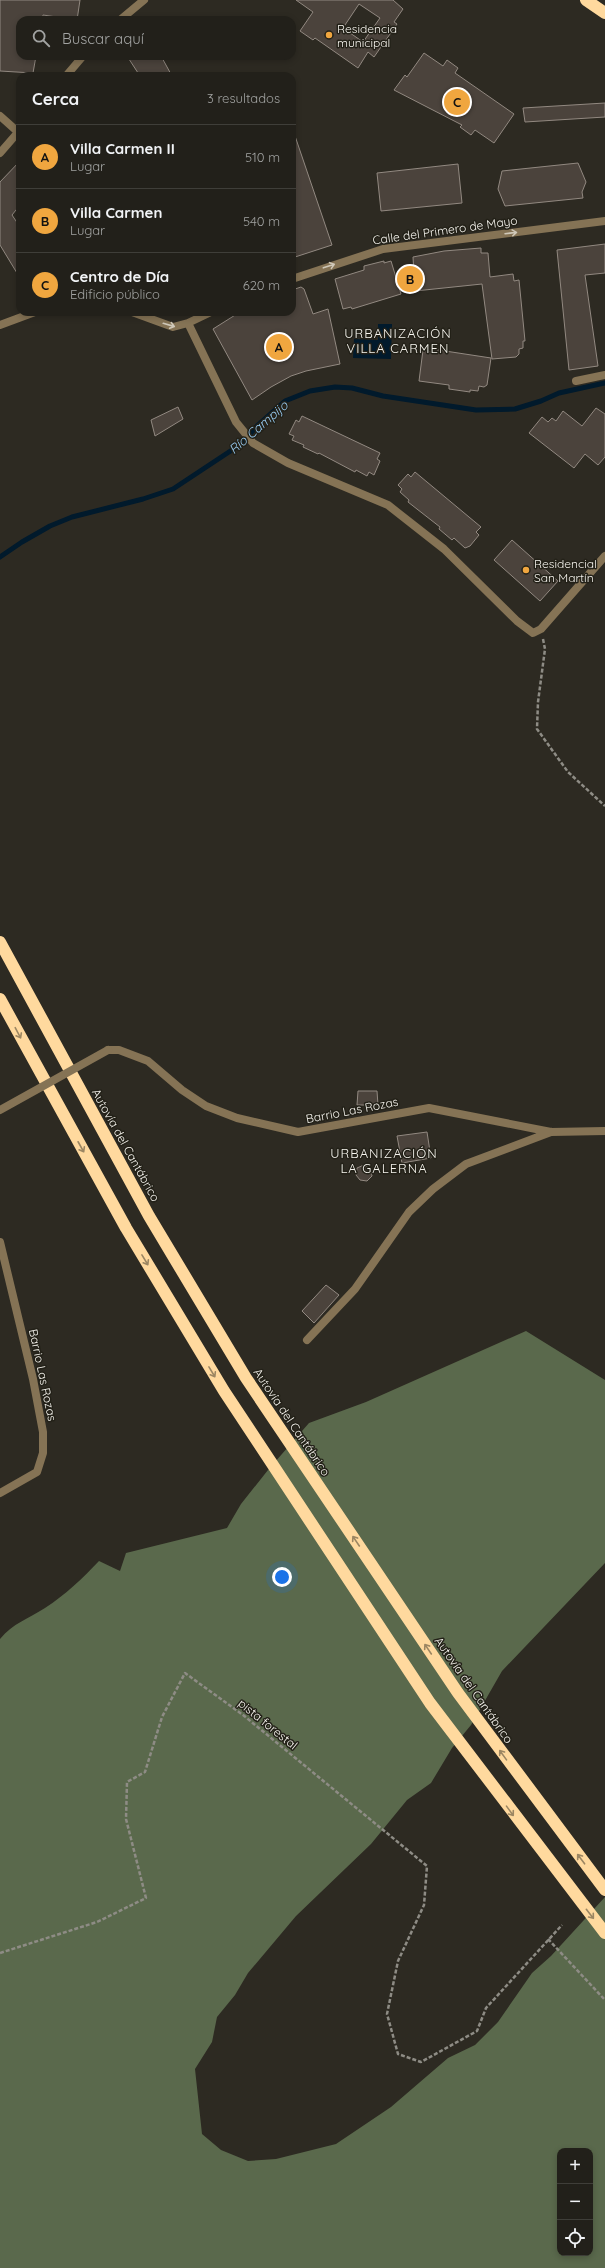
<!DOCTYPE html>
<html lang="es">
<meta charset="utf-8">
<style>
:root{--surface:#22201a;--page:#2e2d27;--text:#f1f3f6;--muted:#a2a3a2;--line:#3f3e39;--accent:#f0a63f}
body{margin:0;font-family:Quicksand,sans-serif;background:var(--page);color:var(--text)}
.controls{position:absolute;right:12px;bottom:12px;display:grid;overflow:hidden;border-radius:8px;box-shadow:0 2px 6px #0003}
.controls button{width:36px;height:36px;display:grid;place-items:center;padding:0;border:0;border-bottom:1px solid var(--line);background:var(--surface);color:var(--text);font:20px sans-serif}
.you{position:absolute;left:282px;top:1577px;width:14px;height:14px;margin:-10px;border:3px solid #fff;border-radius:50%;background:#1a73e8;box-shadow:0 0 0 6px #1a73e833}
.badge{display:grid;place-items:center;width:26px;height:26px;border-radius:50%;background:var(--accent);color:#111;font-size:13px;font-weight:700}
.pin{position:absolute;translate:-50% -50%;border:2px solid #fff;box-shadow:0 1px 4px #0006}
.list{margin:0;padding:0;list-style:none}
h2{display:flex;justify-content:space-between;align-items:center;height:52px;margin:0;padding:0 16px;font-size:17px}
h2 small{font-size:13px;font-weight:400;color:var(--muted)}
.list li{display:grid;grid-template-columns:26px 1fr auto;gap:12px;align-items:center;box-sizing:border-box;height:64px;padding:0 16px;border-top:1px solid var(--line)}
.list b{display:block;font-size:15px;white-space:nowrap}
.list p{margin:0;font-size:13px;white-space:nowrap;color:var(--muted)}
.list em{font-size:13px;font-style:normal;color:var(--muted)}
.icon{flex:none;width:22px;height:22px;fill:none;stroke:currentColor;stroke-width:2;stroke-linecap:round;stroke-linejoin:round}
.map{position:relative;flex:none;width:605px;height:2268px;overflow:hidden}
.search{position:absolute;background:var(--surface);box-shadow:0 2px 6px #0003;left:16px;top:16px;width:280px;height:44px;display:flex;align-items:center;gap:10px;box-sizing:border-box;padding:0 14px;border-radius:12px;color:var(--muted);font-size:15px}
.panel{position:absolute;background:var(--surface);box-shadow:0 2px 6px #0003;left:16px;top:72px;width:280px;height:244px;border-radius:12px}
.map>svg:first-child{display:block}
</style>
<div class="map">
<svg width="605" height="2268" viewBox="0 0 605 2268">
<rect width="100%" height="100%" fill="#2d2a22"/>
<path fill="#5a694c" fill-rule="evenodd" d="M526,1331L605,1380V1563L502,1671L471,1725L452,1748L431,1783L407,1800L371,1844L296,1916L248,1973L235,1995L217,2017L212,2042L195,2069L202,2134L221,2150L248,2161L276,2159L336,2144L391,2107L448,2058L475,2045L498,2022L532,1973L551,1956L605,1897V2268H0V1639C13,1623 28,1619 45,1608C65,1595 83,1578 99,1561L120,1571L126,1553L227,1528L241,1504L268,1470L309,1423L366,1402ZM560,2151H590V2253H560Z"/>
<path fill="#011a2c" d="M378,324H392L391,359L353,358L354,339L378,340Z"/>
<g fill="none" stroke-linecap="round" stroke-linejoin="round">
<path stroke="#011a2c" stroke-width="5" d="M0,557L22,542L50,526L72,517L143,499L173,489L241,444L258,425L285,401L310,391L335,387L352,388L383,396L476,410L515,409L541,401L559,393L605,383"/>
</g>
<path fill="#4b433c" stroke="#928981" fill-rule="evenodd" d="M0,0H80L77,20L43,15L42,20H20V56H36L33,73L0,71Z
M296,0H393L403,9L394,22L397,24L374,57L368,52L358,68L315,38L313,40L300,31L313,12ZM359,4L380,18L363,42L343,28Z
M424,53L443,66L447,60L458,68L455,73L514,114L494,143L475,130L471,135L460,127L462,125L394,90L405,75L407,77Z
M127,56H161L172,76H140Z
M605,103V117L525,122L523,108Z
M292,133H294L332,245L292,258Z
M20,161V205L12,215L20,227V278L0,245V182Z
M578,163L586,182L582,192L583,198L505,206L498,189L502,171Z
M458,164L462,203L381,211L377,173Z
M605,244V273L585,275L598,366L569,370L557,250Z
M481,248V253H488L490,277L513,274L514,281L519,280L525,341H523V348L519,349V354L516,357L492,359L482,284L415,291L413,257L444,251Z
M384,261V263L391,261L401,294L352,309L351,307L343,309L335,279L364,270V266Z
M301,287L304,289L313,314L328,309L340,364L306,371L291,376L271,387L252,400L213,329L240,312H292V290Z
M432,349L491,358L487,385L484,387L479,386L478,391L470,390V392L449,389V385L419,381L423,350L431,352Z
M178,407L183,419L155,436L151,420Z
M596,408L605,414V457L598,465L585,454L574,468L529,433L542,417L548,422L552,418L556,421L563,411L582,426Z
M302,416L380,453L377,459L380,461L374,475L369,472L367,476L356,470L355,472L319,453L318,454L303,447L304,445L292,440L294,436L289,434L296,420L299,422Z
M415,472L481,527L476,532L479,535L470,546L465,548L454,538L452,540L439,529L440,527L408,502L409,500L400,492L402,489L398,485L408,474L411,477Z
M512,540L558,581L540,601L494,560Z
M358,1091H377L378,1105H357Z
M427,1132L431,1158L402,1163L397,1136Z
M364,1165L371,1169L372,1176L367,1181L360,1180L356,1175L357,1168Z
M326,1285L339,1295L314,1323L302,1311Z"/>
<g fill="none" stroke-linecap="round" stroke-linejoin="round">
<path stroke="#8e8c85" stroke-width="2.5" stroke-dasharray="4 2" stroke-linecap="butt" d="M543,639L545,649L538,702L537,729L568,772L605,806
M548,1939L605,2000
M0,1953L97,1922L146,1898L126,1819L127,1782L145,1772L162,1717L185,1673L243,1715L427,1866L424,1905L398,1961L387,2014L398,2054L421,2062L477,2031L486,2008L562,1925"/>
<path stroke="#857355" stroke-width="8" d="M120,20L144,0
M66,76L83,56
M0,116L18,132
M0,153L20,130
M292,279L383,249L605,221
M132,312L173,327L188,323L211,312
M188,323L236,422L253,443L288,463L388,505L444,549L517,621L533,633L541,629L605,556
M0,325L35,312
M576,381L605,375
M108,1050H119L148,1061L182,1090L206,1106L237,1118L298,1132L429,1108L551,1132L605,1131
M0,1242L33,1379L43,1432V1453L37,1472L0,1493
M307,1340L355,1289L409,1212L433,1189L466,1164L551,1132"/>
<path stroke="#ffd99e" stroke-width="12" d="M586,0L605,13
M0,942L149,1216L246,1378L458,1693L605,1890
M0,999L126,1228L224,1391L430,1703L605,1933"/>
<path stroke="#857355" stroke-width="8" d="M0,1110L108,1050"/>
</g>
<defs><path id="oneway-shaft" d="M-6 0H5M1.5-3L5.5 0L1.5 3" fill="none" stroke-width="1.6" stroke-linecap="round" stroke-linejoin="round"/></defs>
<g stroke="#cfc8b9">
<use href="#oneway-shaft" transform="translate(511 233) rotate(-7)"/>
<use href="#oneway-shaft" transform="translate(329 266) rotate(-18)"/>
<use href="#oneway-shaft" transform="translate(169 325) rotate(16)"/>
</g>
<g stroke="#9c8662">
<use href="#oneway-shaft" transform="translate(18 1033) rotate(62)"/>
<use href="#oneway-shaft" transform="translate(81 1147) rotate(61)"/>
<use href="#oneway-shaft" transform="translate(145 1260) rotate(59)"/>
<use href="#oneway-shaft" transform="translate(212 1372) rotate(59)"/>
<use href="#oneway-shaft" transform="translate(356 1541) rotate(-124)"/>
<use href="#oneway-shaft" transform="translate(428 1649) rotate(-124)"/>
<use href="#oneway-shaft" transform="translate(503 1755) rotate(-126)"/>
<use href="#oneway-shaft" transform="translate(510 1811) rotate(54)"/>
<use href="#oneway-shaft" transform="translate(581 1859) rotate(-127)"/>
<use href="#oneway-shaft" transform="translate(590 1914) rotate(52)"/>
</g>
<g fill="#f0a63f" stroke="#232118" stroke-width="1.5">
<circle cx="329" cy="35" r="4"/>
<circle cx="526" cy="570" r="4"/>
</g>
<g text-anchor="middle" dominant-baseline="central" stroke-width="3" stroke-linejoin="round" paint-order="stroke">
<g font-size="12" fill="#f7f5ef" stroke="#232118" text-anchor="start">
<text x="337" y="28">Residencia<tspan x="337" dy="14">municipal</tspan></text>
<text x="534" y="563">Residencial<tspan x="534" dy="14">San Martín</tspan></text>
</g>
<g font-size="12" fill="#f7f5ef" stroke="#232118">
<text transform="translate(445 230) rotate(-8)">Calle del Primero de Mayo</text>
<text transform="translate(352 1110) rotate(-11)">Barrio Las Rozas</text>
<text transform="translate(126 1145) rotate(61)">Autovía del Cantábrico</text>
<text transform="translate(43 1375) rotate(78)">Barrio Las Rozas</text>
<text transform="translate(292 1422) rotate(56)">Autovía del Cantábrico</text>
<text transform="translate(474 1690) rotate(55)">Autovía del Cantábrico</text>
<text transform="translate(268 1724) rotate(39)">pista forestal</text>
</g>
<g font-size="13" letter-spacing="1" fill="#f7f5ef" stroke="#232118">
<text x="398" y="333">URBANIZACIÓN<tspan x="398" dy="15">VILLA CARMEN</tspan></text>
<text x="384" y="1153">URBANIZACIÓN<tspan x="384" dy="15">LA GALERNA</tspan></text>
</g>
<g font-size="13" font-style="italic" fill="#97cbf2" stroke="#232118">
<text transform="translate(258 427) rotate(-41)">Río Campijo</text>
</g>
</g>
</svg>
<div class="controls">
<button>+</button>
<button>−</button>
<button><svg class="icon" aria-label="locate" viewBox="0 0 24 24"><circle cx="12" cy="12" r="6"/><path d="M12 2v4M12 18v4M2 12h4M18 12h4"/></svg></button>
</div>
<div class="you"></div>
<div class="pin badge" style="left:279px;top:347px">A</div>
<div class="pin badge" style="left:410px;top:279px">B</div>
<div class="pin badge" style="left:457px;top:102px">C</div>
<div class="search"><svg class="icon" aria-label="search" viewBox="0 0 24 24"><circle cx="10" cy="10" r="6"/><path d="M15 15l6 6"/></svg>Buscar aquí</div>
<section class="panel">
<h2>Cerca<small>3 resultados</small></h2>
<ul class="list">
<li><span class="badge">A</span><div><b>Villa Carmen II</b><p>Lugar</p></div><em>510 m</em></li>
<li><span class="badge">B</span><div><b>Villa Carmen</b><p>Lugar</p></div><em>540 m</em></li>
<li><span class="badge">C</span><div><b>Centro de Día</b><p>Edificio público</p></div><em>620 m</em></li>
</ul>
</section>
</div>
